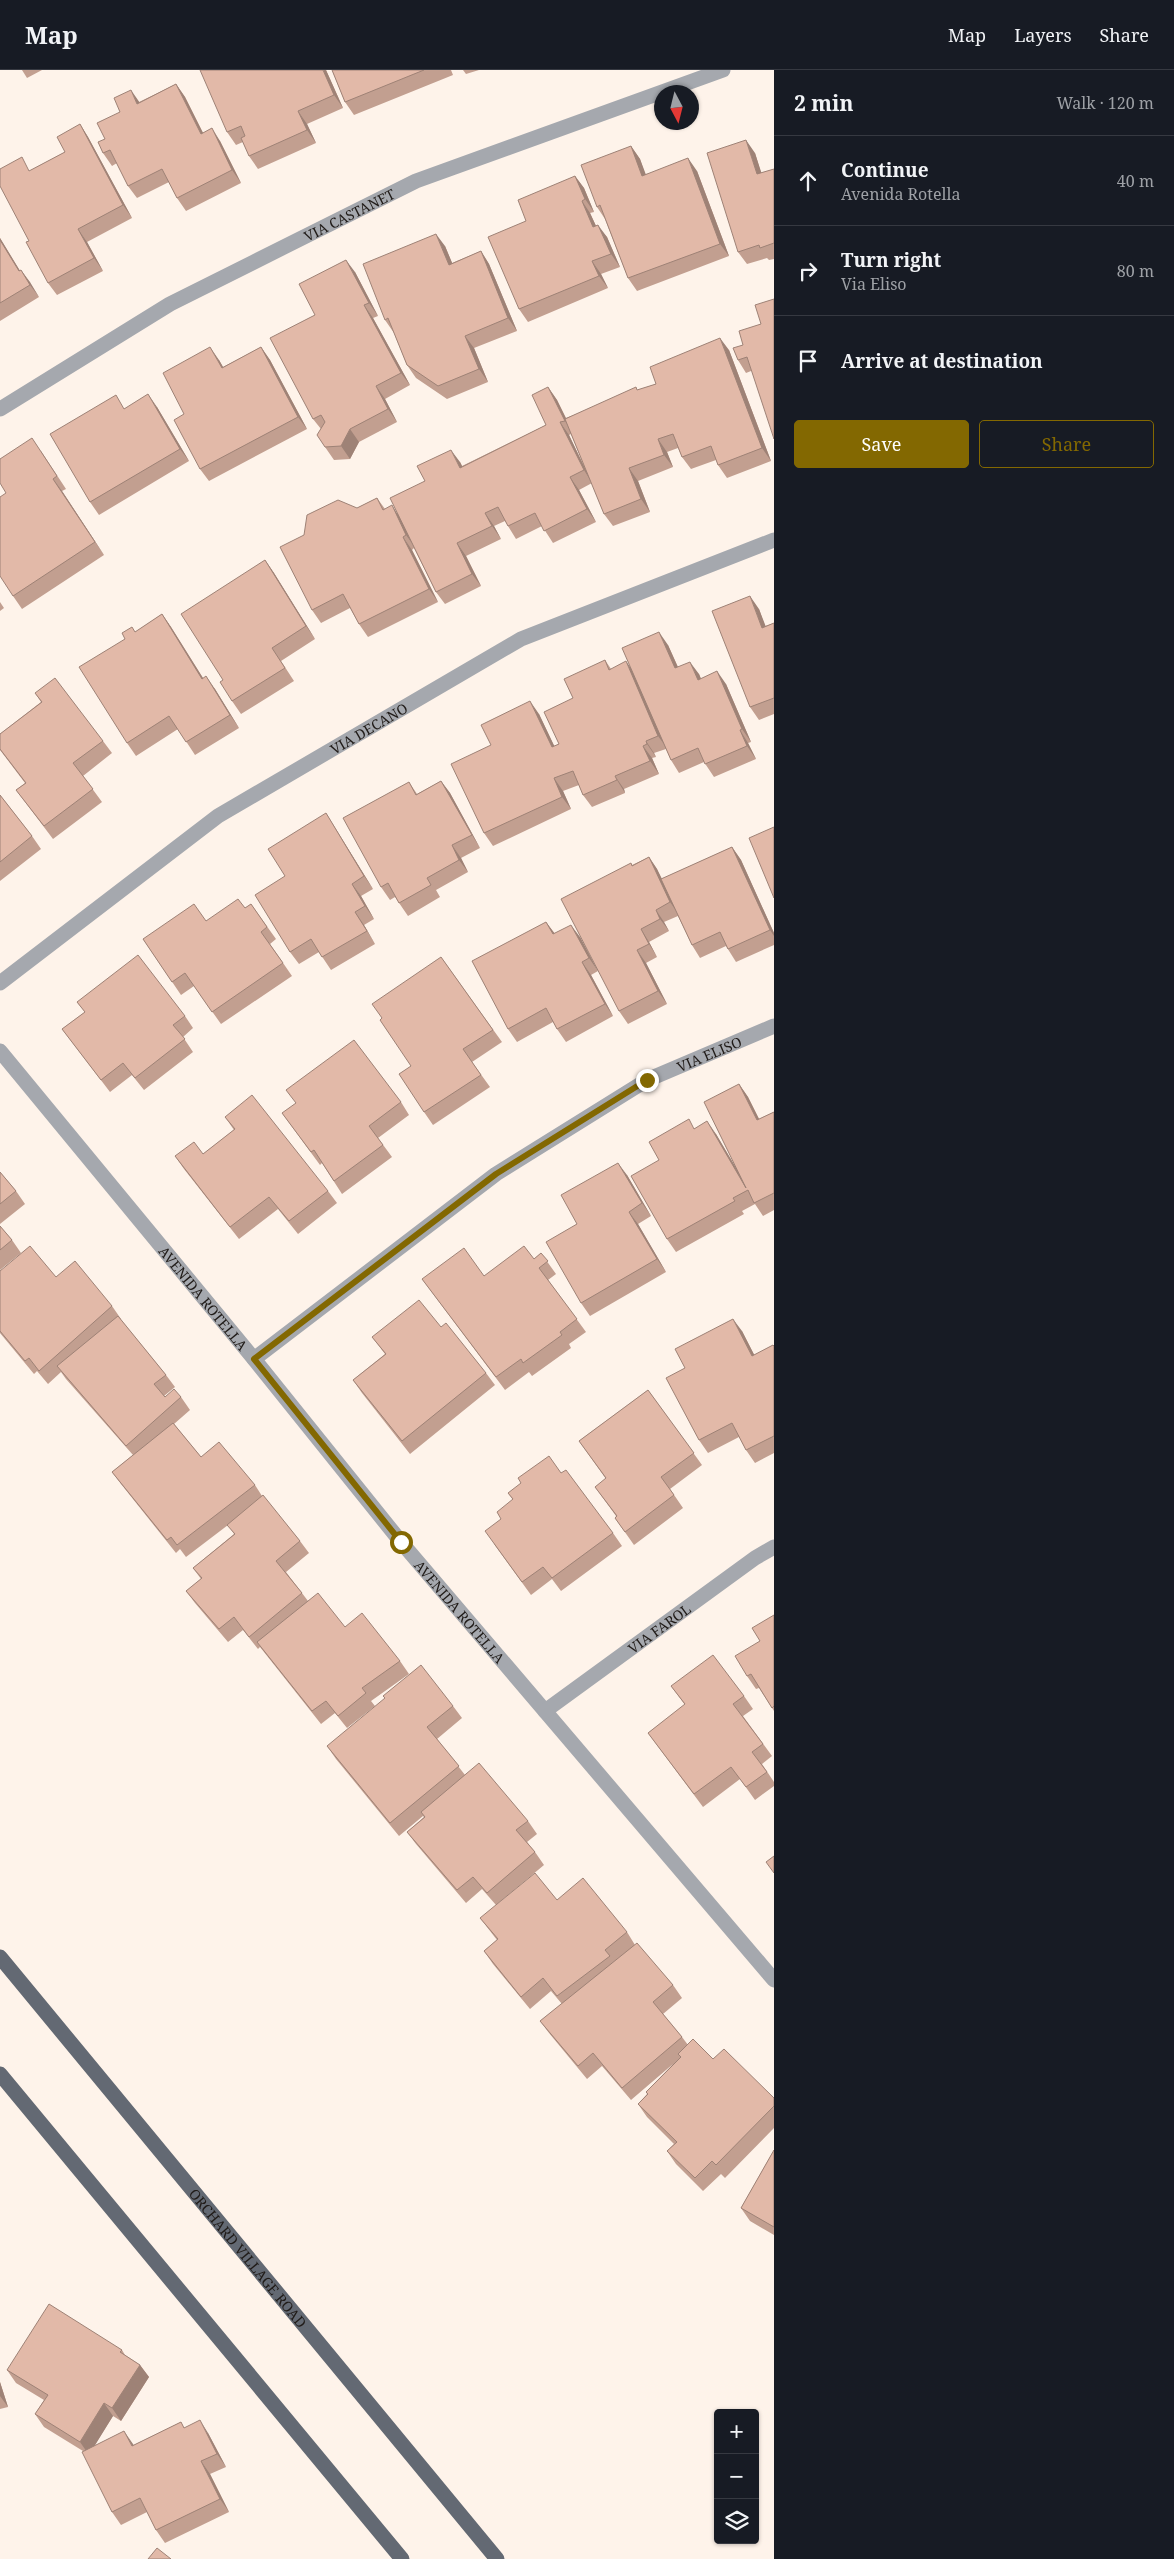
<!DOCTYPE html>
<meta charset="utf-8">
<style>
:root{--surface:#171b24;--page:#20242c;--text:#f1f3f6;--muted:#9ea1a6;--line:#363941;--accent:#836801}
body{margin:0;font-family:"Noto Serif",serif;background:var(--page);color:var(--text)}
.controls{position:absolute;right:15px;bottom:15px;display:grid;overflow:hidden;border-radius:5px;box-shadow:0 1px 4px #0004}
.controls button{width:45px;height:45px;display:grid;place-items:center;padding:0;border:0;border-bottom:1px solid var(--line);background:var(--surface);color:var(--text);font:25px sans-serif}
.compass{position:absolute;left:654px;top:15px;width:45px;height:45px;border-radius:50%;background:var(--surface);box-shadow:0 1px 4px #0004;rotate:173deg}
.stop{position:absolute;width:15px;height:15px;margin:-11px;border:4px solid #836801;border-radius:50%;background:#fff}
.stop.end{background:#836801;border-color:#fff;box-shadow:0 1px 5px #0008}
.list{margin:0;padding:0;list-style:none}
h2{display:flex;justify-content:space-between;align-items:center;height:65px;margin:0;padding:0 20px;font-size:21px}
h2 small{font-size:16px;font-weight:400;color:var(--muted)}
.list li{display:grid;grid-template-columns:32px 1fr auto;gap:15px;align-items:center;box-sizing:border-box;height:90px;padding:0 20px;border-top:1px solid var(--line)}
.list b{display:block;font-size:19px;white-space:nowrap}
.list p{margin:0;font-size:16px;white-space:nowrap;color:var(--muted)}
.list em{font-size:16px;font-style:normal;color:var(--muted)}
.actions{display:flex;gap:10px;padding:15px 20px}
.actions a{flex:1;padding:11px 0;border:1px solid var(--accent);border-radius:5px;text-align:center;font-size:18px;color:var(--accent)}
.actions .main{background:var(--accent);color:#fff}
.icon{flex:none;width:28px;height:28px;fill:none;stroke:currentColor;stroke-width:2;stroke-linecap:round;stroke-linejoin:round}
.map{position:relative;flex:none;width:774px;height:2489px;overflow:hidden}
header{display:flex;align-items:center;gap:30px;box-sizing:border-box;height:70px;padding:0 25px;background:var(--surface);border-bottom:1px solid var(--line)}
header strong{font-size:24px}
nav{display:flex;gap:28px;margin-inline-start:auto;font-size:18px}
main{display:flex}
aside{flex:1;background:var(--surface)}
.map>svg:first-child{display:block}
</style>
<header>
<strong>Map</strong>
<nav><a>Map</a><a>Layers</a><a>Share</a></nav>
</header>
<main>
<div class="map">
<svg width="774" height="2489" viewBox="0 0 774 2489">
<rect width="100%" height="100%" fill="#fef3ea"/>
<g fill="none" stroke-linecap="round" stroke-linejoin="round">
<g stroke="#a5a8ae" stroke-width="15">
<path id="s1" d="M0,339L170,234L416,111L723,0"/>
<path id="s2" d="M0,913L218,746L521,569L774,470"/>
<path id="s3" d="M0,981L254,1289L401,1472L774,1910"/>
<path id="s4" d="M254,1289L496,1104L647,1010L774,956"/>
<path id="s5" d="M545,1641L755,1488L774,1477"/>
</g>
<g stroke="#636973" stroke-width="15">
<path id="s6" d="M0,1887L497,2489"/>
<path d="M0,2004L402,2489"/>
</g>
</g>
<path fill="#c29f90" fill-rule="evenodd" d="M22,0H42L27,8Z
M326,0L343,38L307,54L316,73L258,99L249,86L243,72L236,75L227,62Z
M332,0H451L453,5L354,45L345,32Z
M463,0H479L466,4Z
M176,14L185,27L203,63L220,71L241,113L186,141L177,128L169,112L137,128L128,116L117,93L112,96L103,83L105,69L139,32Z
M80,54L88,67L132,148L87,172L103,201L57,225L48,213L31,100L65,82Z
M631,76L640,89L645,104L697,101L729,186L637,221L628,208L605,149L597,137Z
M755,83L761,103L774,99V189L769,190L767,188L747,194L738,182Z
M575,106L584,118L594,142L590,143L596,156L607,167L620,197L601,204L608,218L528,252L519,239L526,151Z
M0,168L20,201L21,200L39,227L0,251Z
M445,176L452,193L481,181L489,194L517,261L474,278L488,312L447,329L416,308L407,295L394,263L385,250Z
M355,202L378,246L373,248L410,315L385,329L397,352L359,372L350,389L334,390L325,377L321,359L313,349L315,245Z
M774,229L751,301L746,303L738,290L743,275L761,254Z
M261,277L270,290L307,359L209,411L200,399L184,344L219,290L223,297Z
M729,280L771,391L727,408L718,395L716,390L691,399L682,387L678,378L667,382L673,397L638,411L650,442L613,456L604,444L592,413L579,420L596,452L553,473L542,456L516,469L508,456L505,451L494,456L501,469L466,486L481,516L445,534L436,522L414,478L412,480L438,532L368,567L359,554L350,538L321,553L312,540L357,438L377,428L385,439L398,444L425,411L460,392L462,396L546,355L548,317L557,330L566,348L638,320L656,314ZM571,364L585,398L569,365Z
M157,337L189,391L99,445L90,432L125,338Z
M41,381L66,419L62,421L104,485L22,539L13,526Z
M265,490L274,503L315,569L281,591L294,611L241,644L232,631L223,610Z
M0,532L4,538L0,541Z
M759,539L765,556L774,553V644L759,650L750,637Z
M162,544L171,557L203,608L215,619L239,658L195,685L178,659L136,686L127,673L125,569Z
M668,575L678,597L699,604L701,609L726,614L751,672L748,673L756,689L714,707L704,692L679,703L671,690L666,679L654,683L656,687L652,688L659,704L624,719L625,723L592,737L583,725L579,715L563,721L571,739L493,776L484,763L491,675L539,644L554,676L559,674L573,628L605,590L611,599L631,598Z
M35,623L103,671L112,683L83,706L102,732L53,769L16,720L25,713L0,680V664L41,632Z
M441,711L450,723L480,778L461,788L468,802L436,820L440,827L408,846L395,827L390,830L381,817L409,712L417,724Z
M0,725L32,766L41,779L0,811Z
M326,743L334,756L373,819L361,826L374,849L364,855L375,874L331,900L319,882L299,894L290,882L285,806Z
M732,777L741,790L774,863V875L736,892L726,876L700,888L692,875L678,846L664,852L669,861L649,872L657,887L646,893L667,934L628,954L619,941L632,795L649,787L657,799L662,809Z
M251,834L276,869L270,874L292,906L221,954L194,916L181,925L143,869L206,851L245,838Z
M546,852L555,864L580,867L598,901L591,905L613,946L566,972L557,959L553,952L517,972L508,959Z
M441,887L502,972L472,992L490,1017L433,1055L424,1042L411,996Z
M77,932L185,946L193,958L183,967L193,982L144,1020L132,1005L110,1022L62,959L85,942Z
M739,1014L748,1027L759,1049L774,1042V1140L763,1146L755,1134L742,1141L744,1144L676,1182L667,1169L659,1090L695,1058L716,1064L739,1103Z
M401,1032L409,1045L378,1068L392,1087L342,1124L322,1093L320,1095L282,1043Z
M225,1047L328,1121L337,1133L298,1164L278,1139L239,1169L184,1099L175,1086L203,1084L234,1060Z
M0,1102L16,1121L25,1134L0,1154Z
M627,1105L651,1146L638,1154L666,1202L590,1246L581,1233L577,1154Z
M0,1156L12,1170L21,1183L0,1200Z
M541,1183L556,1204L548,1210L586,1262L569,1274L571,1278L532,1306L529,1302L505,1320L422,1209L484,1206L534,1189Z
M0,1201L56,1207L112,1236L121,1249V1250L166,1305L175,1317L164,1326L165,1327H181L190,1340L174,1354L201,1387L255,1415L262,1426L300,1471L309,1483L286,1502L308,1531L345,1557L400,1591L409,1604L371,1631L375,1636L347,1658L335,1643L321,1654L260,1577L258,1579L243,1560L228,1572L195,1533L186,1521L201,1509L193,1498L234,1464L228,1455L186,1487L180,1479L176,1483L121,1414L112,1402L133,1385L66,1309L61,1302L48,1314L37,1301L34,1304L0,1263Z
M742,1261L754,1285L774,1276V1383L755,1393L746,1380L739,1367L708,1383L699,1370L685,1298Z
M372,1267L486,1303L495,1315L410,1384L362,1323L353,1310L385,1284Z
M648,1320L702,1395L670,1419L683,1438L634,1475L615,1448L616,1446L595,1417L606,1409L579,1371Z
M561,1403L613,1463L622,1476L561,1521L552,1509L531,1525L494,1474L501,1449L513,1430L508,1423Z
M774,1545V1641L759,1618L756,1619L747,1606L760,1571Z
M671,1616L744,1626L753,1639L743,1646L772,1686L762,1694L774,1712V1716L755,1730L740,1709L703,1737L648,1663L685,1635Z
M453,1636L462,1648L437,1669L465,1705L528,1751L537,1764L527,1772L535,1782L544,1795L496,1835L482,1819L466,1833L416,1774L407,1762L424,1747L423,1746L399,1766L336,1689L327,1676Z
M557,1830L627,1862L635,1875L673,1915L682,1928L663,1944L682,1967L688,1975L713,1989L774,2028V2058L725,2108L721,2104L703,2121L676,2094L667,2081L674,2074L647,2047L638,2034L647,2024L646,2022L673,1994L631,2030L602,1996L587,2009L549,1963L540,1951L562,1934L551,1921L530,1939L493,1894L484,1881L497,1870L480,1848Z
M774,2080V2165L750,2151L741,2138Z
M122,2280L125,2285L140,2295L149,2307L121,2351L113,2346L94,2376L134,2375L181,2352L184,2358L208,2363L226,2397L210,2404L229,2442L165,2473L156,2460L147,2442L121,2455L112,2442L83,2381L44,2357L35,2344L44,2330L16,2313L7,2300Z
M0,2312L8,2337L0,2339Z"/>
<path fill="#9e8276" d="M323,0H326L343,38L334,25Z
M176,14L185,27L210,77L201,64Z
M131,20L140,33L137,34Z
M298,41L307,54L316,73L307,60Z
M80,54L88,67L132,148L123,135Z
M212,58L220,71L241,113L232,100Z
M746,70L755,83L766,117L757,104Z
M631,76L640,89L651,118L642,106Z
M688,88L697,101L729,186L720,174Z
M575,106L584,118L594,142L585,129Z
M582,131L590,143L602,169L593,157Z
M598,155L607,167L620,197L611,184Z
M78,159L87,172L103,201L94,188Z
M436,164L445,176L458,207L449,195Z
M0,168L28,214L19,201L0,170Z
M481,181L489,194L517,261L508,248Z
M346,190L355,202L378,246L369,233Z
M592,191L601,204L608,218L599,206Z
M21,200L30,212L39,227L30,215Z
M364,235L373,248L410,315L401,303Z
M465,266L474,278L488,312L479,299Z
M720,268L729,280L771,391L762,378Z
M210,277L219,290L231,311L222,298Z
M261,277L270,290L307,359L298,347Z
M376,316L385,329L397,352L388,339Z
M548,317L557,330L573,363L565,351Z
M148,324L157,337L189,391L180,379Z
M560,352L569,365L592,413L584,400Z
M350,359L359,372L350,389L341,376Z
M658,369L667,382L673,397L664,385Z
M451,380L460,392L469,410L460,398Z
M629,398L638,411L650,442L641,429Z
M570,407L579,420L596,452L587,439Z
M53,409L62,421L104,485L95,472Z
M392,435L400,448L415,477L406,465Z
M485,443L494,456L501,469L492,456Z
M403,467L412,480L438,532L429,519Z
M457,473L466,486L481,516L472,504Z
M265,490L274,503L315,569L306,556Z
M750,526L759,539L771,570L762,558Z
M162,544L171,557L211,621L202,609Z
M659,562L668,575L684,611L675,598Z
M626,591L635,604L667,678L658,666Z
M690,592L699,604L707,623L698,610Z
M717,601L726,614L751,672L742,659Z
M206,606L215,619L239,658L230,645Z
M530,631L539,644L561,690L552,677Z
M740,660L748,673L756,689L747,676Z
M646,671L654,683L656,687L647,674Z
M643,676L652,688L659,704L650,691Z
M615,706L624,719L625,723L617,710Z
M554,708L563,721L571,739L562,727Z
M441,711L450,723L480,778L472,765Z
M326,743L334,756L373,819L364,806Z
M452,775L461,788L468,802L459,790Z
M732,777L741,790L774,863V866L770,860Z
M649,787L657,799L679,845L670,832Z
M352,814L361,826L374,849L365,836Z
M656,840L664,852L669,861L660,849Z
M355,842L364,855L375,874L367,861Z
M546,852L555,864H553Z
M571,855L580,867L598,901L589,888Z
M641,859L649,872L657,887L649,874Z
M637,880L646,893L667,934L658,921Z
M582,892L591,905L613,946L605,934Z
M739,1014L748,1027L766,1063L757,1050Z
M707,1051L716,1064L755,1130L746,1118Z
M618,1093L627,1105L651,1146L642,1133Z
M629,1142L638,1154L666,1202L657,1189Z
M733,1249L742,1261L761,1298L752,1286Z
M140,2295L149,2307L121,2351L112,2338Z
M0,2312L8,2337L0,2326Z
M104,2333L113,2346L89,2385L80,2372Z
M200,2350L208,2363L226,2397L217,2384Z
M124,2361L133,2374L141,2389L132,2376Z
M201,2391L210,2404L229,2442L220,2429Z"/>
<path fill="#e2b9a8" stroke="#9e8276" d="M200,0H323L334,25L298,41L307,60L249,86L241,68L245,66L241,56L227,62Z
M332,0H424L345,32Z
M176,14L201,64L212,58L232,100L177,128L162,99L128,116L110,80L103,83L98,72L105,69L97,53L120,42L114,28L131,20L137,34Z
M80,54L123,135L78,159L94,188L48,213L26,172L29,171L0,116V99L22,87L29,101L65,82L57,67Z
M746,70L757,104L774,99V173L760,178L759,175L738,182L707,83Z
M631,76L642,106L688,88L720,174L628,208L600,135L597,137L581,95Z
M575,106L585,129L582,131L593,157L598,155L611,184L592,191L599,206L519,239L488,167L526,151L518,130Z
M436,164L449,195L481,181L508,248L465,266L479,299L438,316L407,295L388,248L385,250L363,194Z
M0,170L19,201L21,200L30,215L0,233Z
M346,190L369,233L364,235L401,303L376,316L388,339L350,359L341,376L325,377L317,365L325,352L321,345L313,349L270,268L315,245L299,214Z
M774,229V369L747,287L738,290L733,278L743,275L739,261L761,254L755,235Z
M720,268L762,378L718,395L711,376L682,387L673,364L658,369L664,385L629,398L641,429L604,444L565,349L636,317L637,320L656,314L650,297Z
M210,277L222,298L261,277L298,347L200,399L174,350L184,344L163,303Z
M548,317L565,351L560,352L584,400L570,407L587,439L544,461L535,443L508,456L498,437L485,443L492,456L457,473L472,504L436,522L390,428L425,411L417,396L451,380L460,398L546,355L532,325Z
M148,324L180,379L90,432L50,364L116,325L124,339Z
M32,368L57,406L53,409L95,472L13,526L0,506V427L6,423L0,413V389Z
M377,428L383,440L392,435L406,465L403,467L429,519L359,554L343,524L312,540L280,477L304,465L307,445L338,430L357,438Z
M265,490L306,556L272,578L285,598L232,631L220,612L223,610L181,544Z
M750,526L762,558L774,553V628L750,637L712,541Z
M162,544L202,609L206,606L230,645L186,672L169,646L127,673L79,597L125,569L122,563L132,557L135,562Z
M659,562L675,598L690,592L698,610L717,601L742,659L740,660L747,676L705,694L698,678L671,690L622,578Z
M605,590L609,600L626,591L658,666L646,671L647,674L643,676L650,691L615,706L617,710L583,725L573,701L554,708L562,727L484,763L451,694L491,675L481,655L530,631L552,677L559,674L544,642L573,628L564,609Z
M55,608L103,671L73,693L93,719L44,756L16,720L26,713L0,679V664L42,632L35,623Z
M441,711L472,765L452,775L459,790L427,808L431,815L399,833L388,813L381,817L343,748L409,712L416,725Z
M0,725L32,766L0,792Z
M326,743L364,806L352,814L365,836L355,842L367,861L322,887L311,869L290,882L255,825L285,806L268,779Z
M774,757V828L749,768Z
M732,777L770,860L728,879L720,862L692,875L661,809Z
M649,787L670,832L656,840L660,849L641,859L649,874L637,880L658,921L619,941L561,829L631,793L632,796Z
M238,829L245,838L251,834L267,857L261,862L283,893L212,942L185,903L172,912L143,869L194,834L206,851Z
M546,852L553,864L571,855L589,888L582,892L605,934L557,959L546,938L508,959L472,891Z
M138,885L185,946L173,955L185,969L135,1008L123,993L101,1010L62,959L85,942L77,932Z
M441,887L493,960L463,979L481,1005L424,1042L399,1004L411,996L380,950L382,948L372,934Z
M354,970L401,1032L369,1056L383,1075L334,1111L314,1080L311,1082L282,1043L296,1033L286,1020Z
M739,1014L757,1050L774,1042V1123L754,1133L748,1120L733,1128L735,1131L667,1169L631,1106L659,1090L649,1072L689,1049L694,1059L707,1051L746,1118L704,1032Z
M252,1025L328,1121L289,1151L269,1127L230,1157L175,1086L194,1072L203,1084L235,1059L225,1047Z
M618,1093L642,1133L629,1142L657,1189L581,1233L546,1172L577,1154L561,1125Z
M0,1102L16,1121L0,1134Z
M0,1156L12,1170L0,1180Z
M30,1176L56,1207L75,1191L112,1236L39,1301L29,1288L25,1291L0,1261V1201Z
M524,1176L534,1189L541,1183L548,1191L539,1198L577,1249L560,1262L562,1265L523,1293L521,1289L496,1307L422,1209L464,1178L484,1206Z
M419,1230L441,1257L446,1253L486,1303L402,1371L353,1310L386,1284L372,1267Z
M118,1246L166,1305L154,1314L165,1327L174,1319L181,1327L126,1376L57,1296Z
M733,1249L752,1286L773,1275L774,1276V1366L746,1380L732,1353L699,1370L666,1308L685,1298L675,1279Z
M648,1320L694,1383L661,1407L674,1425L625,1462L615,1448L617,1446L595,1417L606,1408L579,1371Z
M173,1353L201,1387L219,1372L255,1415L177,1475L171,1467L167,1470L112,1402Z
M549,1386L561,1403L566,1400L613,1463L552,1508L543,1497L522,1512L485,1461L501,1449L497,1442L513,1429L508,1423L521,1413L518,1408Z
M263,1425L300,1471L276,1491L302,1523L249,1567L234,1547L219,1559L186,1521L202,1508L193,1498L235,1464L227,1455Z
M318,1523L345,1557L362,1543L400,1591L362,1618L366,1623L338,1646L326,1631L312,1641L257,1572Z
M774,1545V1636L772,1638L751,1604L747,1606L735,1586L760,1571L752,1558Z
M713,1585L744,1626L733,1634L763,1674L752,1682L767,1702L746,1717L731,1697L694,1724L648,1663L685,1634L671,1616Z
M421,1595L453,1636L427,1657L459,1696L390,1753L327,1676L385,1628L383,1626Z
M479,1693L528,1751L516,1760L535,1782L487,1823L473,1807L457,1820L407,1762L425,1747L421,1742Z
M774,1786V1803L766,1792Z
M535,1803L557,1830L583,1808L627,1862L605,1880L610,1886L557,1926L543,1908L521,1927L484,1881L498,1869L480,1848Z
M637,1873L673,1915L653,1932L682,1967L622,2018L593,1983L578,1996L540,1951Z
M693,1969L713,1989L724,1979L774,2028V2036L716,2095L712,2091L695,2108L667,2081L677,2072L638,2034L648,2024L646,2022L681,1987L678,1984Z
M774,2080V2157L741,2138Z
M49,2234L122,2280L120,2282L140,2295L112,2338L104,2333L80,2372L35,2344L48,2325L7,2300Z
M200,2350L217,2384L201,2391L220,2429L156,2460L140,2428L112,2442L82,2382L124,2361L132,2376L181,2352L184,2358Z
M157,2478L171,2489H148Z"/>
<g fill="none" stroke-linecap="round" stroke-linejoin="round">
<path stroke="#836801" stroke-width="6" d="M401,1472L254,1289L496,1104L647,1010"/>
</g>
<g text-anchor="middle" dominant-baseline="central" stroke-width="5" stroke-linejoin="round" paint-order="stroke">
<g font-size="14" fill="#201b18" stroke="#fef3ea">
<text stroke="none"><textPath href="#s1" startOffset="400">VIA CASTANET</textPath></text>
<text stroke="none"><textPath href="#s2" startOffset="449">VIA DECANO</textPath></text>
<text stroke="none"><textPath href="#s4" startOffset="550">VIA ELISO</textPath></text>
<text stroke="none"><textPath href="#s3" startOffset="320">AVENIDA ROTELLA</textPath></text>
<text stroke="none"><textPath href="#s3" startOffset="725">AVENIDA ROTELLA</textPath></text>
<text stroke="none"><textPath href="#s5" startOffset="141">VIA FAROL</textPath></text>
<text stroke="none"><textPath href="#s6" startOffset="390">ORCHARD VILLAGE ROAD</textPath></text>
</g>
</g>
</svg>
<div class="controls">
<button>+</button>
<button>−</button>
<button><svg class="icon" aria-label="layers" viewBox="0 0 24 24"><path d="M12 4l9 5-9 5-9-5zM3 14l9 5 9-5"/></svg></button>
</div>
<svg class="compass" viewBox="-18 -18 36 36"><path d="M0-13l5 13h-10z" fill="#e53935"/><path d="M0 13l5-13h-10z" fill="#9ea1a6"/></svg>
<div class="stop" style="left:401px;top:1472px"></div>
<div class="stop end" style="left:647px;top:1010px"></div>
</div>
<aside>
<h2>2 min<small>Walk · 120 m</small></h2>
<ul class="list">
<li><svg class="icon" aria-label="ahead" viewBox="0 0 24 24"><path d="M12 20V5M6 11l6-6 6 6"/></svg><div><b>Continue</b><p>Avenida Rotella</p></div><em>40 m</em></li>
<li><svg class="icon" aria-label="right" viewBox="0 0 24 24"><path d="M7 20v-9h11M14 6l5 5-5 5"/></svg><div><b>Turn right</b><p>Via Eliso</p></div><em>80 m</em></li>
<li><svg class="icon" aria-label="arrive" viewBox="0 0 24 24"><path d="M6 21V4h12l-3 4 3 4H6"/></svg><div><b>Arrive at destination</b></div></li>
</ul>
<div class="actions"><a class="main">Save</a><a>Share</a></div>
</aside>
</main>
